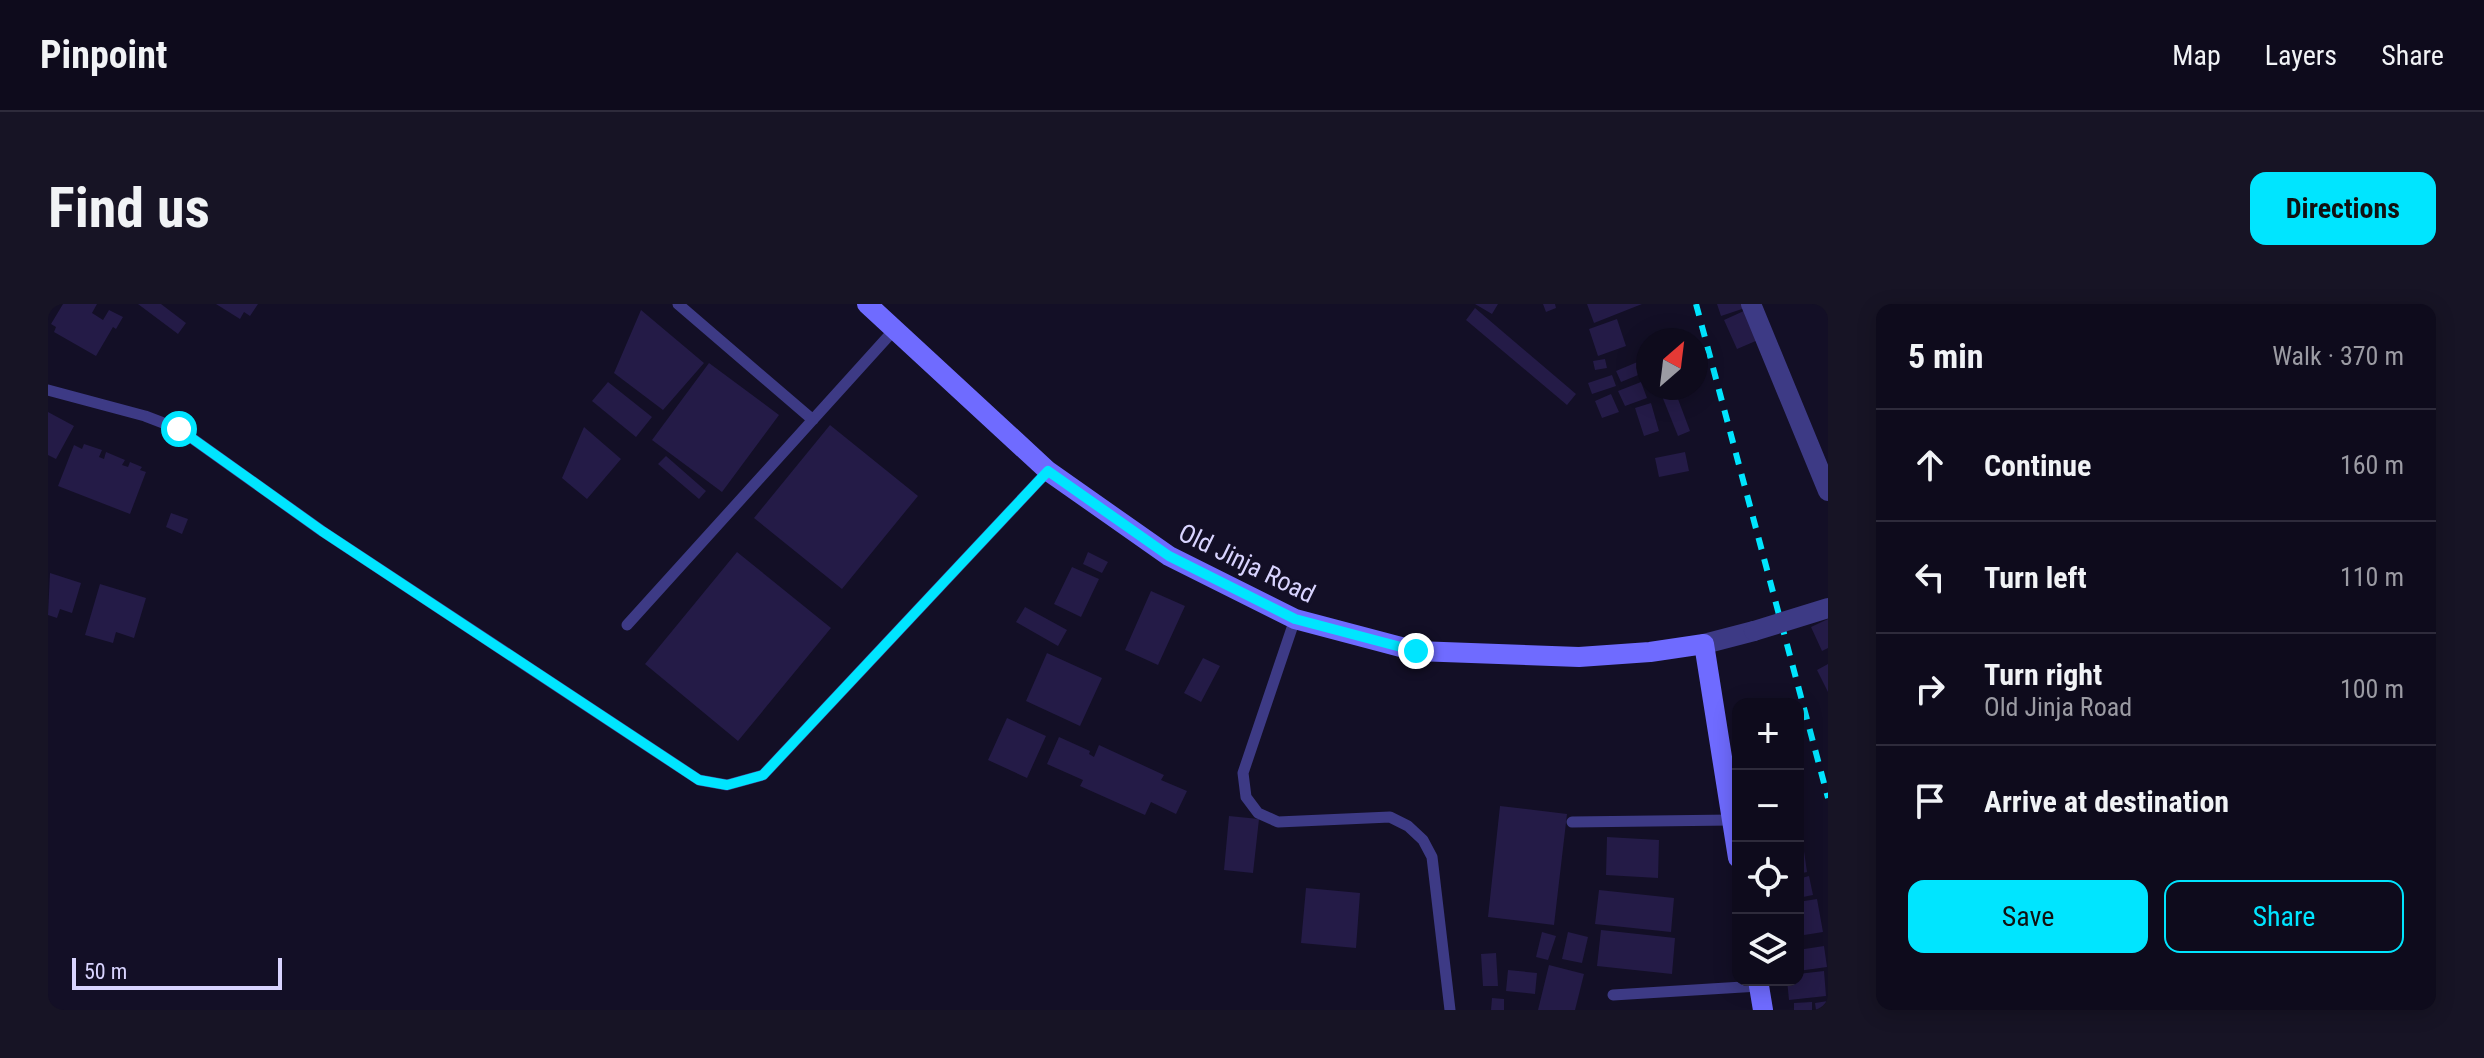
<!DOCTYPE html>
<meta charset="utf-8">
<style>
:root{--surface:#0e0b1c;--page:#171425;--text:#f1f3f6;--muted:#9b9ba3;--line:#2e2b3b;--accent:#00e5ff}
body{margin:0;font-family:"Roboto Condensed",sans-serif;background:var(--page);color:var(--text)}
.controls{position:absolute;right:24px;bottom:24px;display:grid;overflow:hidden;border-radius:16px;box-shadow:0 4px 20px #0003}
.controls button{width:72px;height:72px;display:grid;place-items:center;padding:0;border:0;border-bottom:2px solid var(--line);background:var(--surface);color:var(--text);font:40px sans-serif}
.compass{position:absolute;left:1588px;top:24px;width:72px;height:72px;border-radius:50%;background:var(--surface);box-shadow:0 4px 20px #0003;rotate:28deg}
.scale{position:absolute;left:24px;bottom:20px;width:210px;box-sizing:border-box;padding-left:8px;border:4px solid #d9d4ff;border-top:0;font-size:22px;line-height:28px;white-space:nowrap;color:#d9d4ff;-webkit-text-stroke:6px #130f26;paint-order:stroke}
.stop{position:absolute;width:24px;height:24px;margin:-18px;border:6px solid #00e5ff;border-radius:50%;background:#fff}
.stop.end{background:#00e5ff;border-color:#fff;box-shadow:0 2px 8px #0008}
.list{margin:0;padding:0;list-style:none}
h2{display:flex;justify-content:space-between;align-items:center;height:104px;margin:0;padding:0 32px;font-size:34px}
h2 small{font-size:26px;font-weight:400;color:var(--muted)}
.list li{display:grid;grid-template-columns:52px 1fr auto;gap:24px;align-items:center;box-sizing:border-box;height:112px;padding:0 32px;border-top:2px solid var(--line)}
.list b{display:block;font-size:30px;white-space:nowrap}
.list p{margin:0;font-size:26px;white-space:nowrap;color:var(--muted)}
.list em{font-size:26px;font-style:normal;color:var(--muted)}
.actions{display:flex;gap:16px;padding:24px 32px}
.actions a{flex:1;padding:18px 0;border:2px solid var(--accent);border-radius:16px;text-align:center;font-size:28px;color:var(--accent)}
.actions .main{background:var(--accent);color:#111}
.icon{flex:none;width:44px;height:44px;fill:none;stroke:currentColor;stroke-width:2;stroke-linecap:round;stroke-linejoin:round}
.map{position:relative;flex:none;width:1780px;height:706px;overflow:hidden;border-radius:16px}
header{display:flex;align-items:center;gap:48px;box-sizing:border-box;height:112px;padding:0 40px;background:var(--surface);border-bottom:2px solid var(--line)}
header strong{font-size:38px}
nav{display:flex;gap:44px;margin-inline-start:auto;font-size:28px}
.intro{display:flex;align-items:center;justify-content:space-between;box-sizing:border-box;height:192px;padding:0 48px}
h1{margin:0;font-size:56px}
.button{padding:20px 36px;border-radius:16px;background:var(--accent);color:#111;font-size:28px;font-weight:700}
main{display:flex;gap:48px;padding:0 48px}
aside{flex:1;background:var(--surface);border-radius:16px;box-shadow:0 4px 20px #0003}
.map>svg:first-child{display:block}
</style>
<header>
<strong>Pinpoint</strong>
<nav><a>Map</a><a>Layers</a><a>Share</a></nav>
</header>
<div class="intro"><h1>Find us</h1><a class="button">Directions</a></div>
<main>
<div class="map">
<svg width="1780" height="706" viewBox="0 0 1780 706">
<rect width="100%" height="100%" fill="#130f26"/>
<path fill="#241b47" d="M15,0H49L44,9L55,16L61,6L75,13L68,25L65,23L48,52L6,28L8,23L3,20Z
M90,0H113L138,19L130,30Z
M168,0H210L202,12L196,8L192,15Z
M1427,0H1450L1444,10Z
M1495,0H1507L1508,4L1498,8Z
M1539,0H1594L1546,19Z
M1669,0H1696L1697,4L1673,12Z
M1427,4L1528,90L1519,101L1418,16Z
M593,6L656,59L615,106L566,69Z
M1698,6L1710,36L1689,45L1676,16Z
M1569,15L1578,42L1550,52L1541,25Z
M1599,54L1600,67L1573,78L1568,67Z
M1557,55L1559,64L1547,66L1545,57Z
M661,59L731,111L674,188L604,136Z
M1564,71L1568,82L1544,90L1540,79Z
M560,78L604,113L588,133L544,97Z
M1593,78L1599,94L1577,102L1570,87Z
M1627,87L1642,127L1630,132L1614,92Z
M1563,90L1571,108L1554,114L1547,97Z
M1603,99L1611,127L1596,132L1587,104Z
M0,108L26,122L8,155L0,151Z
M782,121L870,192L794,285L706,214Z
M536,123L573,155L539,195L514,174Z
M36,140L54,146L51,153L56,155L58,148L77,156L74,161L80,163L82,158L94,163L92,166L98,168L82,210L10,182L26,141L34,145Z
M1637,148L1641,167L1611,173L1607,154Z
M618,152L658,187L651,195L610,160Z
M123,209L140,215L134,230L118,223Z
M689,248L783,324L690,437L597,360Z
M1040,248L1060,258L1054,269L1035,260Z
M1024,263L1051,275L1033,313L1006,300Z
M2,269L33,279L24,309L12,305L9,314L0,311Z
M52,280L98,294L86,334L68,328L65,339L37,331Z
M1103,287L1137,302L1110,361L1077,346Z
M977,303L1019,326L1010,342L968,318Z
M1780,315V344L1774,347L1763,323Z
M999,349L1054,374L1032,422L978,397Z
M1155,354L1172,362L1153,398L1136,389Z
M1780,360V388L1769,366Z
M959,414L998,432L979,474L940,456Z
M1011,433L1042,447L1041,450L1046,453L1051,441L1116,471L1113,476L1139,487L1128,510L1103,498L1097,511L1032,482L1035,476L999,460Z
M1750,499L1755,522L1750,523Z
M1452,502L1519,510L1506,621L1440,613Z
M1181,512L1211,515L1205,569L1176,566Z
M1559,533L1611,536L1610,574L1558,571Z
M1756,547L1759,568L1750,570V548Z
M1761,572L1765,591L1750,594V575Z
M1258,584L1312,589L1308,644L1253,639Z
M1551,586L1626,594L1623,628L1547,620Z
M1769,595L1775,628L1750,632V598Z
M1553,626L1627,634L1624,670L1549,662Z
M1494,628L1508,632L1500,656L1488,653Z
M1520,628L1540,633L1534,659L1514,655Z
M1776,642L1779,663L1750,667V646Z
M1448,649L1450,682H1435L1433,650Z
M1501,661L1536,670L1527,706H1490Z
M1460,666L1489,669L1487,690L1458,687Z
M1776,667L1778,692L1741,696L1739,676H1750V670Z
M1444,694L1456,695V706H1443Z
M1780,697V706H1768L1767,699Z
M1764,698V706H1746V699Z"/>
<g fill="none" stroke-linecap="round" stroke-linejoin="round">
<path stroke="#3d3a85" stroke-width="11" d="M630,0L765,116
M0,86L97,112L131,125L274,227L651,476L679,481L715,471L1000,167
M1247,315L1195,469L1198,493L1210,509L1230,518L1342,513L1360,522L1375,536L1384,553L1402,706
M579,321L846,26
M1524,518L1684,516
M1565,691L1711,682"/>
<path stroke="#3d3a85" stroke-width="20" d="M1703,0L1780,187"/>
<path stroke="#3d3a85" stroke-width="20" d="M1656,340L1706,327"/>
<path stroke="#6f6bff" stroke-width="20" d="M819,0L1000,167L1121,252L1247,315L1368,347L1531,353L1602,348L1656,340L1690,554
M1710,676L1715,706"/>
<path stroke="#00e5ff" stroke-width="6" stroke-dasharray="12 10" stroke-linecap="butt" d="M1648,0L1780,494"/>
<path stroke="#3d3a85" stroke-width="20" d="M1706,327L1780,304"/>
</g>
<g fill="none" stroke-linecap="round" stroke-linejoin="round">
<path stroke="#00e5ff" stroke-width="10" d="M131,125L274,227L651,476L679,481L715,471L1000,167L1121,252L1247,315L1368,347"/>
</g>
<g text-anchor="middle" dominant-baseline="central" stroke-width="6" stroke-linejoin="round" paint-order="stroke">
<g font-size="26" fill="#d9d4ff" stroke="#130f26">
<text transform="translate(1199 259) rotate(26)">Old Jinja Road</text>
</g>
</g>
</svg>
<div class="controls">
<button>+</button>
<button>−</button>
<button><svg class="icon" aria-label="locate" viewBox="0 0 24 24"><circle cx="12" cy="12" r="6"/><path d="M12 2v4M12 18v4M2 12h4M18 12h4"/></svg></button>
<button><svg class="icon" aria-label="layers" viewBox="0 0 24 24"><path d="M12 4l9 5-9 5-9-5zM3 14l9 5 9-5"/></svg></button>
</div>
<svg class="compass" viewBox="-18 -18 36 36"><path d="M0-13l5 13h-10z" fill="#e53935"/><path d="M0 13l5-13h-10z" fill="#9b9ba3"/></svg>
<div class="scale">50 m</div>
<div class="stop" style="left:131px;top:125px"></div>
<div class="stop end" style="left:1368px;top:347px"></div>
</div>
<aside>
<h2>5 min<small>Walk · 370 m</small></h2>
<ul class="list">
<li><svg class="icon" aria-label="ahead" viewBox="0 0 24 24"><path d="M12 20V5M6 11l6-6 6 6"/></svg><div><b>Continue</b></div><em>160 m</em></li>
<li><svg class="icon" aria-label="left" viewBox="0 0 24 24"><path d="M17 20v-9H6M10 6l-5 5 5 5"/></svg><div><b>Turn left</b></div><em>110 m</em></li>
<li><svg class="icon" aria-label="right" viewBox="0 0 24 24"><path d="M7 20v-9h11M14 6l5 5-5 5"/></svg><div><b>Turn right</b><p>Old Jinja Road</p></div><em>100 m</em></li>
<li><svg class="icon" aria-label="arrive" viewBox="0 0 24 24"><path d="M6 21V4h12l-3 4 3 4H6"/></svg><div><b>Arrive at destination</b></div></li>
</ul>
<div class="actions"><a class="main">Save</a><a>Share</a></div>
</aside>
</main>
